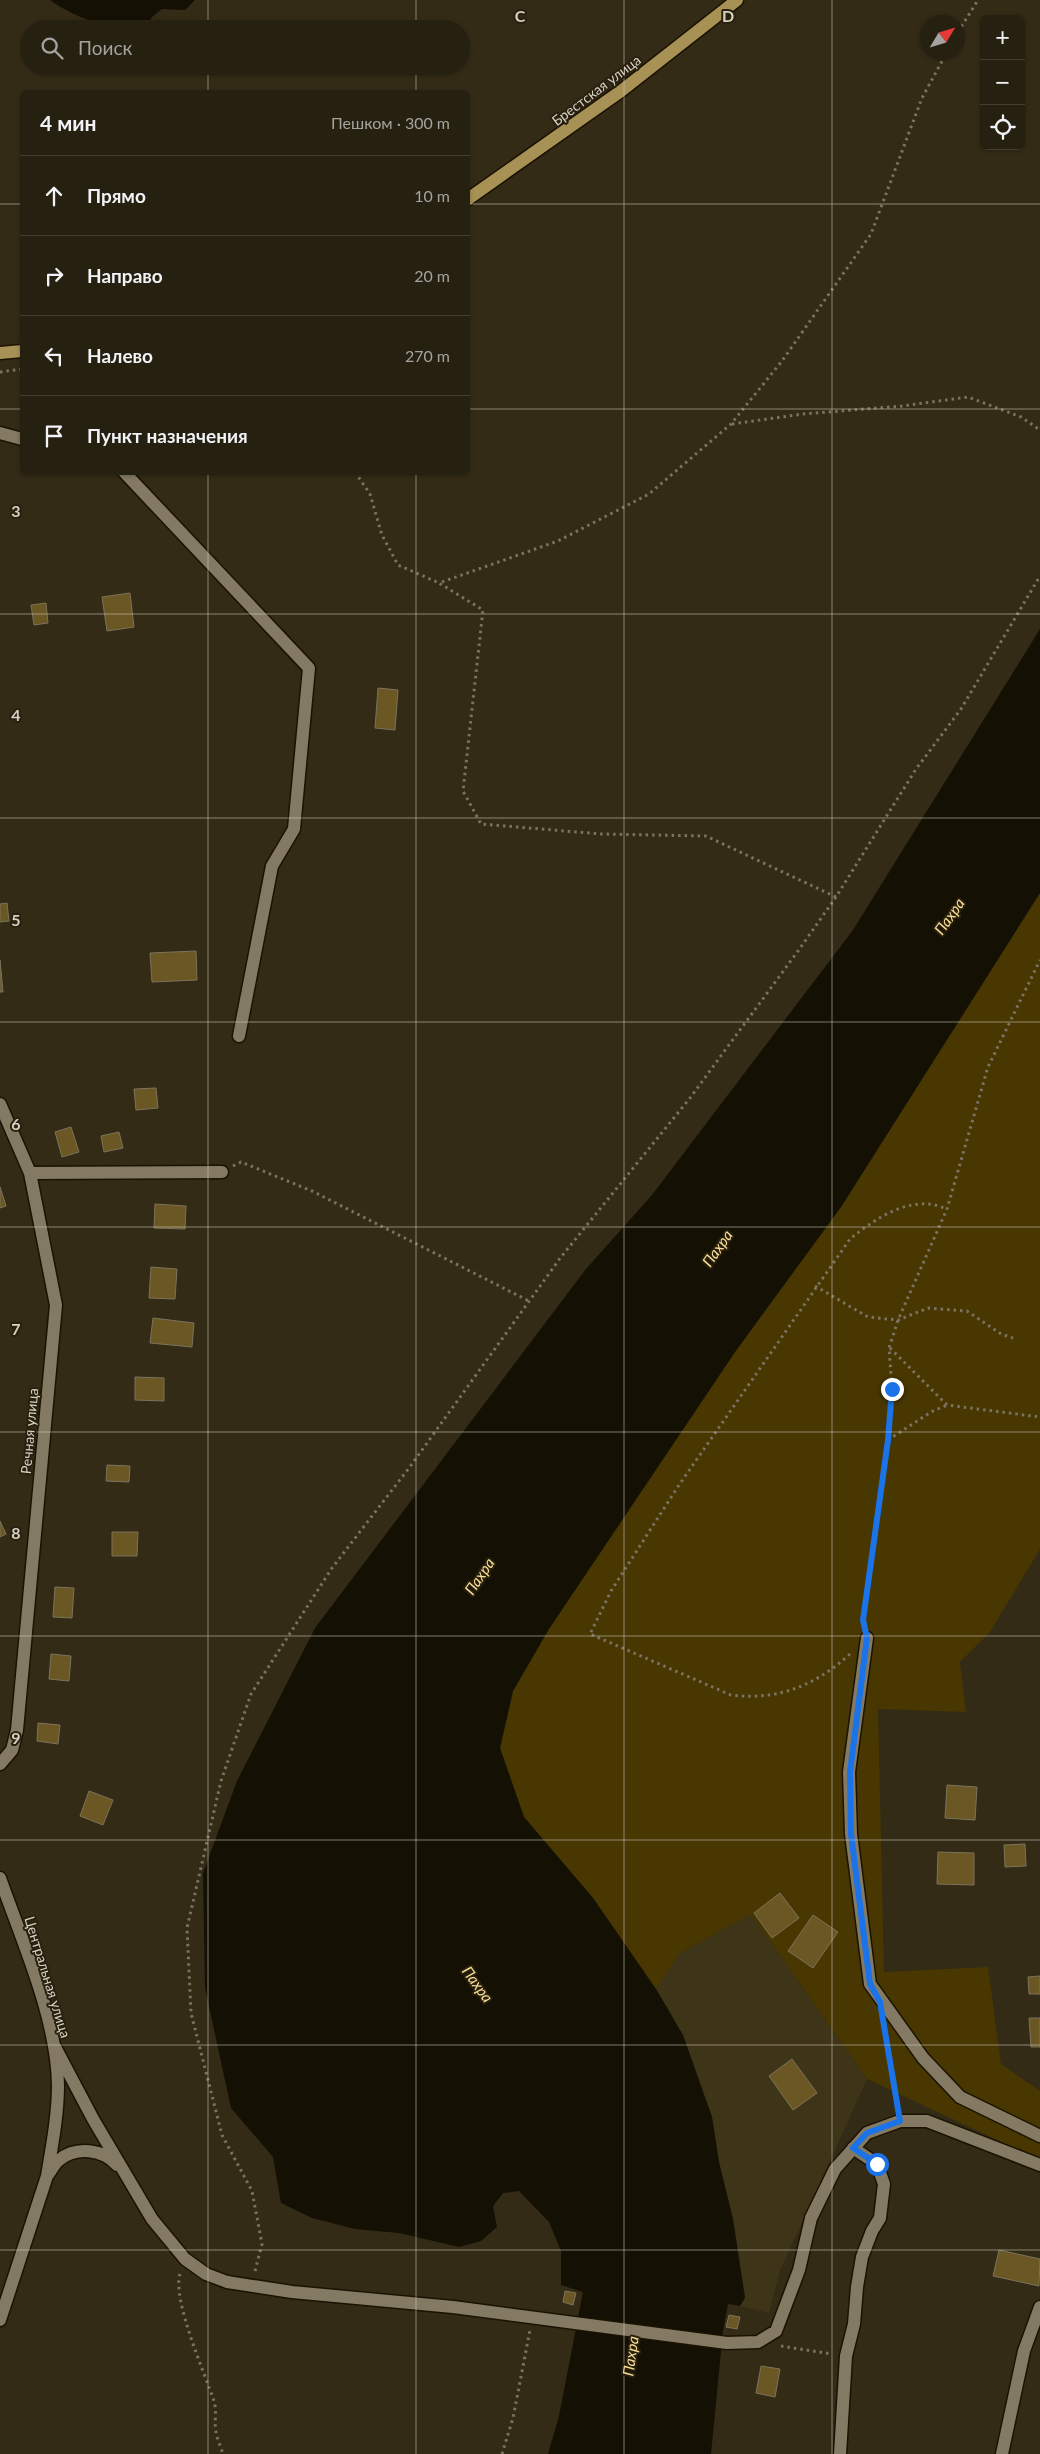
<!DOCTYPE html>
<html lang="ru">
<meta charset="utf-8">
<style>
:root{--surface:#262010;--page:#2e2819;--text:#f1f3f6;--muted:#a4a39f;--line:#423e30}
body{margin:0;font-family:Lato,sans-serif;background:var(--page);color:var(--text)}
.controls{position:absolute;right:15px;top:15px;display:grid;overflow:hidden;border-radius:8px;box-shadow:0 1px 4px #0004}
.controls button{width:45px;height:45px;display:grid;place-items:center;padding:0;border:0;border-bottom:1px solid var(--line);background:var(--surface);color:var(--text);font:25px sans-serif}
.compass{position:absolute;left:920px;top:15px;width:45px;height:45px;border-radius:50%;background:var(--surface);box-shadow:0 1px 4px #0004;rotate:52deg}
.stop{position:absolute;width:15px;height:15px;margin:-11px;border:4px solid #1a73e8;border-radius:50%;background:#fff}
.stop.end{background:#1a73e8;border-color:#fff;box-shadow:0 1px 5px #0008}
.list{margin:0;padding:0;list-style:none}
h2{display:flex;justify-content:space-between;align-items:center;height:65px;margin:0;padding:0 20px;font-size:21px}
h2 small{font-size:16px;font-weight:400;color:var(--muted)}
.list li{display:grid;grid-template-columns:32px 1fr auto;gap:15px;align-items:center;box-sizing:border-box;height:80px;padding:0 20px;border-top:1px solid var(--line)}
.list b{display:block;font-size:19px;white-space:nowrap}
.list em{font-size:16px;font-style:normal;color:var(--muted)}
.icon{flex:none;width:28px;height:28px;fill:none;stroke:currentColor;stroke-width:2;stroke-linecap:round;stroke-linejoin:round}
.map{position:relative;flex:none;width:1040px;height:2454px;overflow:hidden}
.search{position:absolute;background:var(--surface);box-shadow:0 1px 4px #0004;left:20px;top:20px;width:450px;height:55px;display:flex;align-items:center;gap:12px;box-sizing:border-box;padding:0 18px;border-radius:28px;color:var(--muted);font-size:19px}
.panel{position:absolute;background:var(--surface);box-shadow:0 1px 4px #0004;left:20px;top:90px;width:450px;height:385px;border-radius:8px}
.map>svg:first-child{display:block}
</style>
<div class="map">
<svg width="1040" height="2454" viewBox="0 0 1040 2454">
<rect width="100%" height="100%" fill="#332b16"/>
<path fill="#3e3418" d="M751,1914L867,2079L780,2271L769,2313L740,2306L745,2297L733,2219L719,2162L712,2117L683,2035L656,1989L679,1954Z"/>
<path fill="#483700" d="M1040,893V1549L990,1632L960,1662L966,1712L878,1709L884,1972L988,1967L1001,2064L1040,2091V2160L867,2079L751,1914L679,1954L656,1989L593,1898L524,1817L500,1748L513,1691L549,1629L735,1352L841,1207Z"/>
<path fill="#151004" d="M50,0H195L185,10L162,9L152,17L146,28C115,33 75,18 50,0Z
M1040,629V893L841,1207L735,1352L549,1629L513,1691L500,1748L524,1817L593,1898L656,1989L683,2035L712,2117L719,2162L733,2219L745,2298L740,2306L728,2304L723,2331L711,2454H548L559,2416L583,2292L561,2285V2251L549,2222L519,2191L503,2193L493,2206L497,2227L481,2241L459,2247L399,2233L355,2229L312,2218L281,2203L273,2157L231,2108L205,1988L203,1873L237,1781L315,1628L586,1269L652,1195L853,930Z"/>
<path fill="#6a5723" stroke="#7c735c" d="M130,593L134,627L107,631L102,597Z
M46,603L48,623L34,625L31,605Z
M378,688L398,690L395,730L375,728Z
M7,903L9,921L0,922V904Z
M196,951L197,980L152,982L150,953Z
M0,960L3,992H0Z
M156,1088L158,1108L136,1110L134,1089Z
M71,1127L79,1152L62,1157L55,1132Z
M119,1132L123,1148L104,1152L101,1136Z
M0,1187L6,1206L0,1208Z
M155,1204L186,1206L185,1229L154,1228Z
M151,1267L177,1269L175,1299L149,1298Z
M153,1318L194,1323L192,1347L150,1343Z
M135,1377L164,1378V1401L135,1400Z
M107,1465L130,1466L129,1482L106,1481Z
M0,1521L6,1534L0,1537Z
M112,1532H138L137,1556H112Z
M55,1587L74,1588L72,1618L53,1617Z
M51,1654L71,1656L69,1681L49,1679Z
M38,1723L60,1725L58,1744L37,1741Z
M947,1785L977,1787L975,1820L945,1818Z
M89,1791L113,1800L103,1825L80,1816Z
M1025,1844L1026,1866L1005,1867L1004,1845Z
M938,1852L974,1853V1885L937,1884Z
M780,1893L799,1918L772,1938L754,1913Z
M813,1915L838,1932L813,1968L788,1951Z
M1040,1976V1994H1029L1028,1977Z
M1029,2018H1040V2047H1031Z
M792,2059L817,2093L793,2110L769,2076Z
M999,2250L1040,2259L1039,2286L993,2276Z
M565,2291L576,2293L573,2305L563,2302Z
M729,2315L740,2317L737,2329L726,2327Z
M761,2366L780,2369L775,2397L756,2393Z"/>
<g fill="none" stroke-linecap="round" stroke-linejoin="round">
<g stroke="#1b1302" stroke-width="15">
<path id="minor" d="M0,433L22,439
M124,472L309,668L294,829L272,866L239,1036
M0,1104L30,1173L56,1305L17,1730L12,1750L0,1764
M30,1173L222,1172
M867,1638L849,1772L851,1834L870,1984L923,2058L960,2097L1040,2136
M0,1878C22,1941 57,2018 58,2085C58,2115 52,2146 47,2176
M54,2045L93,2119L152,2219L185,2259L206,2274L227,2282L292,2292L453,2307L727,2343L758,2342L776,2331L799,2270L811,2218L835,2169L867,2133L900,2121H927L1040,2165
M0,2320L47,2176C51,2171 54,2164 59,2160C76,2146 103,2149 117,2165
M840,2454L846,2356L854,2324L857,2287L862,2257L872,2231L880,2218L884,2184L877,2164L853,2148
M1002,2454L1024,2351L1040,2307"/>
</g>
<g stroke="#1b1302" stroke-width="15">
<path id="major" d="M468,199L621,91L737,0
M0,353L22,351"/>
</g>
<path stroke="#7a7362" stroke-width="3" stroke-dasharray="2.5 4" stroke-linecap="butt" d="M958,32L978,0
M0,372L22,369
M732,424L803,414L902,406L968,397L1021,417L1040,430
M355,472L370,494L382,535L398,565L439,583
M836,897L706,836L601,834L481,824L463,791L483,610L439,583L558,541L649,494L731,424L782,361L871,234L922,98L947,52
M233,1166L241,1162L312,1191L529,1301
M815,1286L868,1317L898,1320L928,1308L967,1311L1001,1334L1013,1338
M890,1348L947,1405L1040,1417
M888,1440L931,1412L947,1405
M864,1625L863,1620L888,1440L892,1389L889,1348L898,1320L947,1209L988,1067L1040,960
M850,1654C816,1685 778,1701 731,1695L590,1634L611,1591L679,1485L850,1239C871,1222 899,1202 928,1204C934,1204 941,1207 947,1209
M885,2032L898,2107
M255,2271L262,2244L252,2191L222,2135L191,2013L187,1928L221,1781L251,1694L332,1568L409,1468L561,1257L690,1098L798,951L836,897L916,769L961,709L1040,576
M180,2274C172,2299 205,2374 214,2401C217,2410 214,2422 216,2432C217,2439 221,2447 223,2454
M781,2346L832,2354
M502,2454L513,2418L530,2330"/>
<use href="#minor" stroke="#847a63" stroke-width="12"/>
<use href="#major" stroke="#a79155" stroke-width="12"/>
</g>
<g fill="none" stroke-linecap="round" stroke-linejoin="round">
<path stroke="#1a73e8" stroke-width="6" d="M877,2164L853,2148L867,2133L900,2121L880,2002L870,1984L851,1834L850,1772L867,1638L863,1620L888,1440L892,1389"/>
</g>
<path fill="none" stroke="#d6d1c5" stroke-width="1" stroke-opacity="0.55" d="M208,0V29M416,0V29M624,0V2454M832,0V2454M208,66V92M416,66V92M0,204H22M468,204H1040M0,409H22M468,409H1040M208,472V2454M416,472V2454M0,614H1040M0,818H1040M0,1022H1040M0,1227H1040M0,1432H1040M0,1636H1040M0,1840H1040M0,2045H1040M0,2250H1040"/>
<g text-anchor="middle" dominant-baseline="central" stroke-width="4" stroke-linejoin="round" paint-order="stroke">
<g font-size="14" fill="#d6d1c5" stroke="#29210d">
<text transform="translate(596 90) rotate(-37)">Брестская улица</text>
<text transform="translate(29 1431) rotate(-85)">Речная улица</text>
<text transform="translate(48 1977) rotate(73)">Центральная улица</text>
</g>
<g font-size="15" font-style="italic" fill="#fbe09a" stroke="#29210d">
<text transform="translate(949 916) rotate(-55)">Пахра</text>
<text transform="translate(717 1248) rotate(-55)">Пахра</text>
<text transform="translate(479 1576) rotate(-56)">Пахра</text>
<text transform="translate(478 1984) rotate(54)">Пахра</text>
<text transform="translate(630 2356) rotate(-82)">Пахра</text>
</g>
</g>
<g font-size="16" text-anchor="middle" font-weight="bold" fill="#d6d1c5" stroke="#29210d" stroke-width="4" stroke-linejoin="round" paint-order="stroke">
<text x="520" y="22">C</text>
<text x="728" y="22">D</text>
<text x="16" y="517">3</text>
<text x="16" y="721">4</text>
<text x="16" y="926">5</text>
<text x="16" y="1130">6</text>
<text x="16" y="1335">7</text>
<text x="16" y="1539">8</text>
<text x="16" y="1744">9</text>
</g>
</svg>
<div class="controls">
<button>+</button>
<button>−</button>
<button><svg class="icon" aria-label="locate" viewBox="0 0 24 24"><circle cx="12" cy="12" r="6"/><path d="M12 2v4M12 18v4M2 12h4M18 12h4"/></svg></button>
</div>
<svg class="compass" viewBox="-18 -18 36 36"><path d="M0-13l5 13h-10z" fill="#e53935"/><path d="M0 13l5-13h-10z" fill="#a4a39f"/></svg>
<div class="stop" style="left:877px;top:2164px"></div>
<div class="stop end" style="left:892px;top:1389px"></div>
<div class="search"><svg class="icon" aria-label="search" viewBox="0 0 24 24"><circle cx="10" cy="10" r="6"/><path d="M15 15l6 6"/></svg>Поиск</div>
<section class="panel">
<h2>4 мин<small>Пешком · 300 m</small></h2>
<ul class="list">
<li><svg class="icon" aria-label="ahead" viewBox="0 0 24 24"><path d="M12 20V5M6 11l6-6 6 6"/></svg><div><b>Прямо</b></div><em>10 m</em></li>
<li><svg class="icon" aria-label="right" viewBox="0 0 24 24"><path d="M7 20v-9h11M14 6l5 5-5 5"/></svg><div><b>Направо</b></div><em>20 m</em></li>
<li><svg class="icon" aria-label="left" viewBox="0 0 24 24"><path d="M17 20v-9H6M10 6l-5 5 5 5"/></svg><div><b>Налево</b></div><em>270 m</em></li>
<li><svg class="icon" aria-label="arrive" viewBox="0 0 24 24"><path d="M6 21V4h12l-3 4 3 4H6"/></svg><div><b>Пункт назначения</b></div></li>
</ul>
</section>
</div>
